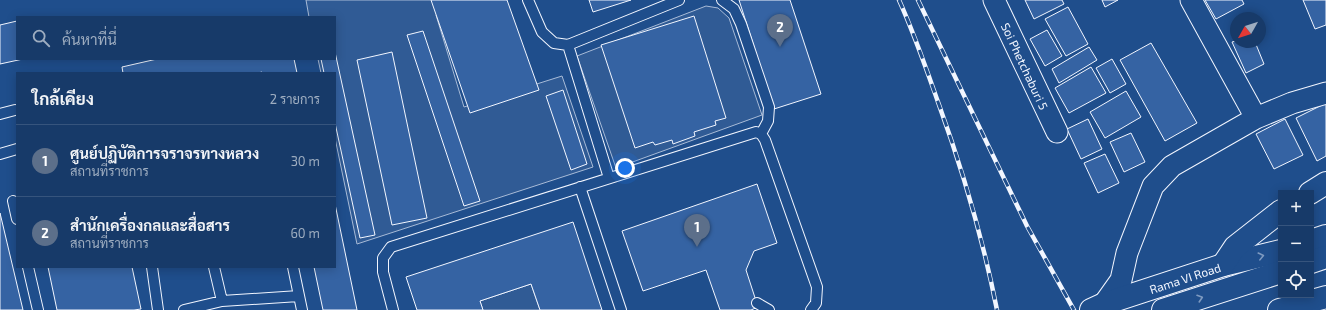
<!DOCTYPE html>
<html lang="th">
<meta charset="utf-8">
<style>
:root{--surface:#173a69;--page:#20416f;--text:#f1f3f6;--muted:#9eadc0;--line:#36547d;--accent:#ffb74d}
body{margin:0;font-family:"Exo 2",Sarabun,sans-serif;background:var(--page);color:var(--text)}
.controls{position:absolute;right:12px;bottom:12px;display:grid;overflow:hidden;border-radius:0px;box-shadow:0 2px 10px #0003}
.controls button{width:36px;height:36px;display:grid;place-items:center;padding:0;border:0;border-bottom:1px solid var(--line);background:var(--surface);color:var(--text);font:20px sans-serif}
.compass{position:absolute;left:1230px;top:12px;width:36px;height:36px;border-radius:50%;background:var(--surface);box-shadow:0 2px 10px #0003;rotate:231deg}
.you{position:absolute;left:625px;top:168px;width:14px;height:14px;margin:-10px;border:3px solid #fff;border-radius:50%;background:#1a73e8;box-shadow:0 0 0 6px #1a73e833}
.badge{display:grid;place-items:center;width:26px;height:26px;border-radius:50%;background:var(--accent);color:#fff;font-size:13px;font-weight:700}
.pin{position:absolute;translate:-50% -33px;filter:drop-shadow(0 1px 2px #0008)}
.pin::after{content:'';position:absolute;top:21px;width:14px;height:12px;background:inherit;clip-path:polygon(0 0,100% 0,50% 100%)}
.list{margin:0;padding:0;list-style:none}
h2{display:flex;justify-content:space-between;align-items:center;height:52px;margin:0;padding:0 16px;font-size:17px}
h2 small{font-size:13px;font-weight:400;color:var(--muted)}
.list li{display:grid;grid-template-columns:26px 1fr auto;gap:12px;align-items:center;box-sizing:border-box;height:72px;padding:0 16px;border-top:1px solid var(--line)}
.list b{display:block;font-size:15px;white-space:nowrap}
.list p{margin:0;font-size:13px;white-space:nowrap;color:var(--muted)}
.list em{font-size:13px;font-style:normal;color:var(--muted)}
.icon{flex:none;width:22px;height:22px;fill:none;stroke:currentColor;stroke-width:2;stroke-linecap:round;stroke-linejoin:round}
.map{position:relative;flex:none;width:1326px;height:310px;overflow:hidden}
.search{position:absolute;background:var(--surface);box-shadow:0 2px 10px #0003;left:16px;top:16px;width:320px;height:44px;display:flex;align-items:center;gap:10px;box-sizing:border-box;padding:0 14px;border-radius:0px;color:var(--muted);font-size:15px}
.panel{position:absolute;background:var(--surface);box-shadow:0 2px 10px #0003;left:16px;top:72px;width:320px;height:196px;border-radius:0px}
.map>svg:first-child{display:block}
</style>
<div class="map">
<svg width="1326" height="310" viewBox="0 0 1326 310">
<rect width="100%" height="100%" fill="#1f4e8c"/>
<path fill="#305b95" stroke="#a8bbd7" d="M306,0H465L436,15L464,107L562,76L593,167L357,244L335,138V73H321L318,59H335V17H309Z
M706,6L718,8L729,18L762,115L616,168L577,56Z
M531,284L540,310H483L480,301Z"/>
<path fill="#3563a3" stroke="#f2f6ff" d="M431,0H507L539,90L470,113Z
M589,0H631L593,12Z
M739,0H790L821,94L774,109Z
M1025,0H1062L1064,4L1034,19Z
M1102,0H1118L1105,7Z
M1205,0H1242L1244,4L1216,19Z
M1303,0H1326V25L1315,29Z
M1068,7L1088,44L1066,56L1045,19Z
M694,16L726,118L715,121L716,125L694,132L695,136L673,144L672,140L655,145L653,142L635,148L601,45Z
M17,21V59H23L0,64V25Z
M1047,30L1062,56L1045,66L1030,39Z
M423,31L480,201L464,206L407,35Z
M1236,41V42H1255L1264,64L1246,73L1232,42Z
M1151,43L1197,123L1165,141L1120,60Z
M1089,47L1097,60L1059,83L1052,69Z
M335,52L375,235L360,238L335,123V73H324L321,59H335Z
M392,52L427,218L392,225L357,60Z
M157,59H294L297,73H263L262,72L258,73H123L122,67Z
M1112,59L1126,84L1110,93L1096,68Z
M1091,67L1106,93L1069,113L1055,88Z
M563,90L587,164L571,170L546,96Z
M1126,91L1141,117L1105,138L1090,112Z
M1326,103V156L1317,161L1296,118Z
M1088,119L1102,149L1081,159L1067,129Z
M1285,119L1303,155L1274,169L1256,134Z
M1131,133L1145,162L1124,172L1110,142Z
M1105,154L1119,183L1098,193L1084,163Z
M757,184L777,243L754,251L746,270L758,307L751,310H720L706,270L643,291L622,231Z
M335,204L357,310H323L314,267H335Z
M0,213L23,310H0Z
M573,222L602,310H540L531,284L480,301L483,310H417L406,277Z
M48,267H132L141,309L134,310H57Z"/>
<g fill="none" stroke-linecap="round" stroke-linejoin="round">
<g stroke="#f2f6ff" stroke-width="12">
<path id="lane" d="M528,0L542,32L554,43L568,45
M722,0L734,9L741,24L769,107L768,121L761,134
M0,114L15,110
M0,154L17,149
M609,178L568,45L679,0
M580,187L621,310
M13,201L17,219
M28,267L38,310
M152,267L158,310
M214,267L222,301
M293,267L302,310
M757,303L769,310
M184,310L222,301L299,296
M393,310L383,272V258L391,247L756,132L761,134L765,140L817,287L816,303L811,310"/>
</g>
<g stroke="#f2f6ff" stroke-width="23">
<path id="street" d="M994,0L1057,132
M1191,0L1256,118
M1104,304L1121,280L1127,253L1153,186L1172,166L1256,118L1292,103L1326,93"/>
</g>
<g stroke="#f2f6ff" stroke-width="24">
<path id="secondary" d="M1311,241L1326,236
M1091,310L1104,304L1223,265L1281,251"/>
</g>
<g stroke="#f2f6ff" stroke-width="24">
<path id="highway" d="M1310,193L1326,183
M1311,262L1326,257
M1223,265L1235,247L1281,211
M1163,310L1281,272
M1279,310L1326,297"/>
</g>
<use href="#lane" stroke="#1f4e8c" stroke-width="10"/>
<use href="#street" stroke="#1f4e8c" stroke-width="21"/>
<use href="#secondary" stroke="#1f4e8c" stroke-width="22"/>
<use href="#highway" stroke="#1f4e8c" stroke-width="22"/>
<g stroke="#f2f6ff" stroke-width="4.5">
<path id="rail" d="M899,0C914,33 926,68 938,102C963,171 983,239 997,310
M918,0L1027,226L1074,310"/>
</g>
<use href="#rail" stroke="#1f4e8c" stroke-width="3" stroke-dasharray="9" stroke-linecap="butt"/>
</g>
<defs><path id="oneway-chevron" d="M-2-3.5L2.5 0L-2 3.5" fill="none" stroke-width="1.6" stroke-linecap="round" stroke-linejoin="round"/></defs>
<g stroke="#7e9ac0">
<use href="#oneway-chevron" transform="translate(1261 256) rotate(-14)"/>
<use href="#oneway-chevron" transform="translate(1200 298) rotate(-18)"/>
</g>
<g text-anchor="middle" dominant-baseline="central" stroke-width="3" stroke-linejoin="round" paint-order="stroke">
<g font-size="12" fill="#f2f6ff" stroke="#1f4e8c">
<text transform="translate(1025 66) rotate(65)">Soi Phetchaburi 5</text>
<text transform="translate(1185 278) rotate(-18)">Rama VI Road</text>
</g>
</g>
</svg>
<div class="controls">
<button>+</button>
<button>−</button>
<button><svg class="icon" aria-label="locate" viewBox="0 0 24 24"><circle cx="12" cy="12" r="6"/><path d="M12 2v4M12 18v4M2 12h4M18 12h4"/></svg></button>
</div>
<svg class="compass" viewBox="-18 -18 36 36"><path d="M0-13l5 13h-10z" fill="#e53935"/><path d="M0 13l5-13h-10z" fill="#9eadc0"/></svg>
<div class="you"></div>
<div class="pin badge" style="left:697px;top:247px;background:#5c6f8a">1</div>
<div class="pin badge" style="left:780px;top:47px;background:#5c6f8a">2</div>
<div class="search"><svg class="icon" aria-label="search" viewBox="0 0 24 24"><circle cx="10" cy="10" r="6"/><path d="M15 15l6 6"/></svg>ค้นหาที่นี่</div>
<section class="panel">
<h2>ใกล้เคียง<small>2 รายการ</small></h2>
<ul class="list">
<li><span class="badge" style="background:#5c6f8a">1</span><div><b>ศูนย์ปฏิบัติการจราจรทางหลวง</b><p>สถานที่ราชการ</p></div><em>30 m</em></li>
<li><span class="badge" style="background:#5c6f8a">2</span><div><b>สำนักเครื่องกลและสื่อสาร</b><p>สถานที่ราชการ</p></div><em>60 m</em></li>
</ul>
</section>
</div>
